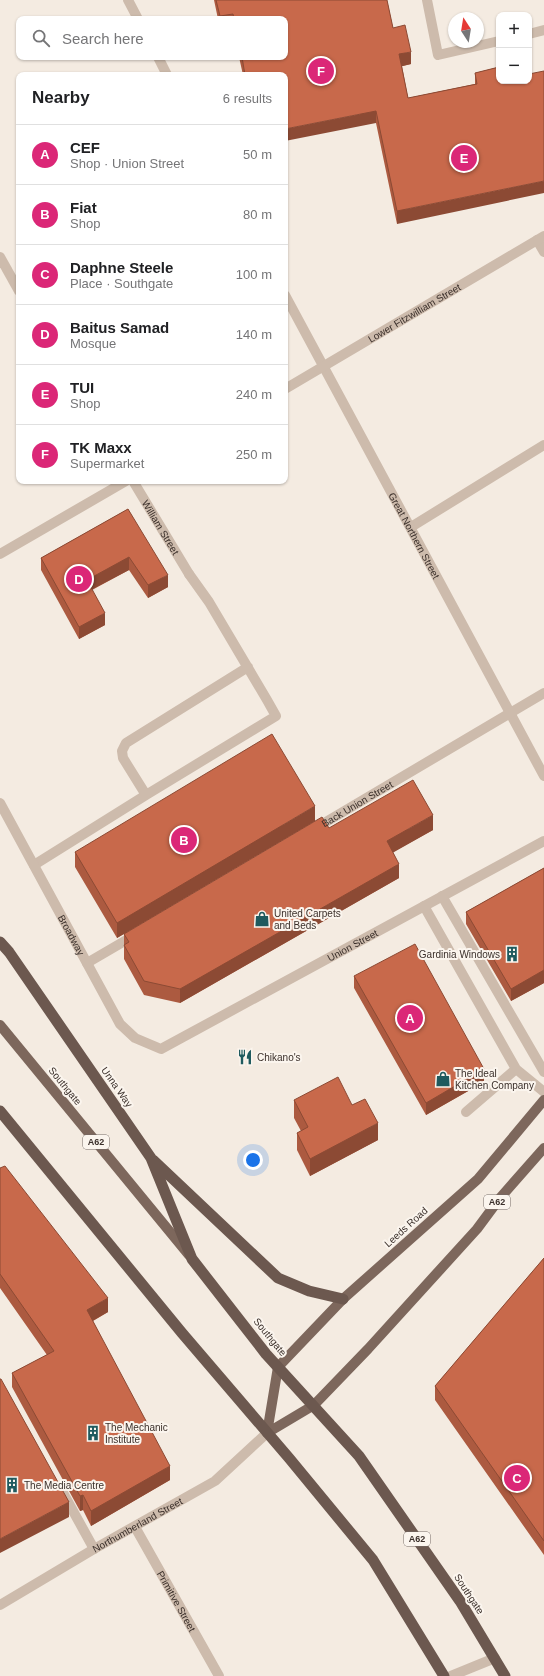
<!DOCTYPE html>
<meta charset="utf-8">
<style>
:root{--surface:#fff;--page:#f2f2f2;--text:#202124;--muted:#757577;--line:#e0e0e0;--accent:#db2777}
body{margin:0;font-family:Helvetica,sans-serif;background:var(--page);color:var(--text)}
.controls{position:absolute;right:12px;top:12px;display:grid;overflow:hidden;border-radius:8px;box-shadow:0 1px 3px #0004}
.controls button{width:36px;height:36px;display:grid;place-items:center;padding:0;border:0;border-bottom:1px solid var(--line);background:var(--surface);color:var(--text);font:20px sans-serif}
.compass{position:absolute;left:448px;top:12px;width:36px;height:36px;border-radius:50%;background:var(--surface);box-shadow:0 1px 3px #0004;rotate:348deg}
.you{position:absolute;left:253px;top:1160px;width:14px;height:14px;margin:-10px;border:3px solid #fff;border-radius:50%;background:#1a73e8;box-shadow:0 0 0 6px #1a73e833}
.badge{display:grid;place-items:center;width:26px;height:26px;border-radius:50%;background:var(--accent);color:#fff;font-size:13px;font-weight:700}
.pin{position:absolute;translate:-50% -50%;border:2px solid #fff;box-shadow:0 1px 4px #0006}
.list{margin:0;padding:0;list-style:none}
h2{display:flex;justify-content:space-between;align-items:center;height:52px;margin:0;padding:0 16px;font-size:17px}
h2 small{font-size:13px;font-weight:400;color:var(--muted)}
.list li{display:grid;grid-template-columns:26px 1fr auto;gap:12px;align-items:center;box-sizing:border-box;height:60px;padding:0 16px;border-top:1px solid var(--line)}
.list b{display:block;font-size:15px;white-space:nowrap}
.list p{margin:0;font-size:13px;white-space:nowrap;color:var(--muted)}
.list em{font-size:13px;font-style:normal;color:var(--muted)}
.icon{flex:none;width:22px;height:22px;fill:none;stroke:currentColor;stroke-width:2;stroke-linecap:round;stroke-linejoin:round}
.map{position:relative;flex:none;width:544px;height:1676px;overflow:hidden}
.search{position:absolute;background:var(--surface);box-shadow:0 1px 3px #0004;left:16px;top:16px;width:272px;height:44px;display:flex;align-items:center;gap:10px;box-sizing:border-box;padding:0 14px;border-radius:8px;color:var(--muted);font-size:15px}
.panel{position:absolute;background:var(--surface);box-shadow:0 1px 3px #0004;left:16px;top:72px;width:272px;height:412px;border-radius:8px}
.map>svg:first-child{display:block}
</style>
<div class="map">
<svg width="544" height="1676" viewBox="0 0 544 1676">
<rect width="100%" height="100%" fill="#f4ebe1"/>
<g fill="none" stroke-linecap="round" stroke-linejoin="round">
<path stroke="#cdbbac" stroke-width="10" d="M427,0L438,55L499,41
M529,34L544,30
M537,240L544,252
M411,527L544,445
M189,574L209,602L267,700L276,716L146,795L123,758L122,751L126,743L248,667
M34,865L146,795
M442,896L544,1072
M424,906L516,1069L544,1092
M466,1112L516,1069"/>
<g stroke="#cdbbac" stroke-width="10">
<path d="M128,0L138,19"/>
<path d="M158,57L167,75"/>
<path d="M0,257L19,291"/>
<path id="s1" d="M285,295L544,776"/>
<path id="s2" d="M133,481L189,574"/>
<path id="s3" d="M0,803L120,1024L135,1038L161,1049L544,841"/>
<path id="s4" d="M314,829L544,693"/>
<path d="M87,963L135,935"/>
<path d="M62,1491L94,1549"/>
<path id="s5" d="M135,1527L219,1676"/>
<path id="s6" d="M0,1605L94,1549L215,1481L267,1433"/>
<path d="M451,1676L495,1658"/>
</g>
<g stroke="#cdbbac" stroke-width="10">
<path id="s7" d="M285,389L544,236"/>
<path d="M0,554L126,481"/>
</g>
<path stroke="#7d675c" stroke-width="10" d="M0,1025L189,1255
M267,1433L278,1367L343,1299L478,1179L544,1100
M267,1433L314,1405L368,1349L477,1229L500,1198L544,1148"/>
<path stroke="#6c584f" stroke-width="11" d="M0,942L9,952L151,1158L192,1259L266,1354L359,1456L460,1601L505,1676
M0,1111L182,1333L289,1458L373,1560L444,1676
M153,1160L278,1278L309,1291L343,1299"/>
</g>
<path fill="#ac5a40" d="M214,0H387L393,28L411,64L402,66L408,98L475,84V73L499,67L397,224L376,123L285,75H243L239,57H285V19H218Z
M128,509L168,587L148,598L129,570L92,590L105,625L79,639L41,570V558Z
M315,821L117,938L75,867V852Z
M329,828L433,830L393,852L399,878L180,1003L144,995L124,959V934Z
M544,868V983L511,1001L466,924V912Z
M354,976L484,1082L426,1115L354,988Z
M294,1100L352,1105L378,1140L310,1176L297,1150V1133L301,1131L294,1118Z
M0,1168L108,1312L93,1321L170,1480L91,1526L83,1510L80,1511L12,1387V1373L47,1355L0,1288Z
M544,1258V1555L435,1400V1386Z"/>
<path fill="#8c4a34" d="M411,52V64L399,67V54Z
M376,111V123L285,141V129Z
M544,181V193L397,224V211Z
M129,557V570L87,592V580Z
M168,575V587L148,598V585Z
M105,613V625L79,639V627Z
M315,806V821L117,938V923Z
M433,815V830L387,856V841Z
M399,864V878L180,1003V989Z
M544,970V983L511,1001V989Z
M484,1069V1082L426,1115V1103Z
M378,1123V1140L310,1176V1159Z
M108,1298V1312L87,1324V1310Z
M170,1466V1480L91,1526V1511Z
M83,1495V1510L80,1511V1496Z
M69,1502V1517L0,1553V1539Z"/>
<path fill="#c8694b" stroke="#8c4a34" d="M216,0H387L393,28L405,25L411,52L399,54L408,98L477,84L475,73L499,67V81H529V74L544,71V181L397,211L376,111L285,129V75H245L242,57H285V19H234L233,14L220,16Z
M128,509L168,575L148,585L129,557L87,580L105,613L79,627L41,558Z
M272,734L315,806L117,923L75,852Z
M413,780L433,815L387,841L399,864L180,989L144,981L124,945L129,942L124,934L322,817L329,828Z
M544,868V970L511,989L466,912Z
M415,944L484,1069L426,1103L354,976Z
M338,1077L352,1105L365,1099L378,1123L310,1159L297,1133L308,1127L294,1100Z
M5,1166L108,1298L87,1310L170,1466L91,1511L83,1495L80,1496L12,1373L54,1351L0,1274V1168Z
M544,1258V1541L435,1386Z
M0,1379H1L69,1502L0,1539Z"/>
<defs>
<g id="shop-bare" transform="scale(1.2)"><path d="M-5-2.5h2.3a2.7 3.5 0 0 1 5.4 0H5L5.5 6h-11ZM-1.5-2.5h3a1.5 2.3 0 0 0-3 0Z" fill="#1f5a5e" stroke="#fbf5ee" stroke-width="2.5" paint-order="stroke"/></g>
<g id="building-bare" transform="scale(1.2)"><path d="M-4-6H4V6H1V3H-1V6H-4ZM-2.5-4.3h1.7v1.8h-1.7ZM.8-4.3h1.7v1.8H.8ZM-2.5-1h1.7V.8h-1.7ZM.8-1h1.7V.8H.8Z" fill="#1f5a5e" stroke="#fbf5ee" stroke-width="2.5" paint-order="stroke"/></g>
<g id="restaurant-bare" transform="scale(1.2)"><path d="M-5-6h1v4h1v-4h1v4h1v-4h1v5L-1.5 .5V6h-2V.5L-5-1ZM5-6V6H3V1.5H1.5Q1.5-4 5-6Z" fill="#1f5a5e" stroke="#fbf5ee" stroke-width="2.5" paint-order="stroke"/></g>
</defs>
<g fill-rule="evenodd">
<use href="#shop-bare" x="262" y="919"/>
<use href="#building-bare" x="512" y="954"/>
<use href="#restaurant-bare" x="245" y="1057"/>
<use href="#shop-bare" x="443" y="1079"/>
<use href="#building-bare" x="93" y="1433"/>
<use href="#building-bare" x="12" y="1485"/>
</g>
<g text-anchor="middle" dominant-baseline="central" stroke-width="4" stroke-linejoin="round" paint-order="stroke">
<g fill="#fbf5ee" stroke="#756b66" stroke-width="1">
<rect x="83" y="1135" width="26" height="14" rx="3"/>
<rect x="484" y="1195" width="26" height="14" rx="3"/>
<rect x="404" y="1532" width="26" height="14" rx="3"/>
</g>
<g font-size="9" font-weight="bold" fill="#3b302b">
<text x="96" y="1142">A62</text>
<text x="497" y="1202">A62</text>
<text x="417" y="1539">A62</text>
</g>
<g font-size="10" fill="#3b302b" stroke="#fbf5ee">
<text stroke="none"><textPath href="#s7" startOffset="150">Lower Fitzwilliam Street</textPath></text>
<text stroke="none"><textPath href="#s2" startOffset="54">William Street</textPath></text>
<text stroke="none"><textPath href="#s1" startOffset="273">Great Northern Street</textPath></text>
<text stroke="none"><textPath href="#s4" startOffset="50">Back Union Street</textPath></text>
<text stroke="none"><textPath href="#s3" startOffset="150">Broadway</textPath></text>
<text stroke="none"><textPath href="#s3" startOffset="518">Union Street</textPath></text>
<text transform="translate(65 1086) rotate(51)">Southgate</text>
<text transform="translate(117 1087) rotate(55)">Unna Way</text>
<text transform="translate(406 1227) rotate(-42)">Leeds Road</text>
<text transform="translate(270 1337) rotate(51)">Southgate</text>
<text stroke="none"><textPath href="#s6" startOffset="159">Northumberland Street</textPath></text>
<text transform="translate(469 1594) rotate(57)">Southgate</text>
<text stroke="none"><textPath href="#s5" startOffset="85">Primitive Street</textPath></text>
</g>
<g font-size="10" fill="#3b302b" stroke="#fbf5ee" text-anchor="start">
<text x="274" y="913">United Carpets<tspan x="274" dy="12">and Beds</tspan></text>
<text x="500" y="954" text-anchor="end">Gardinia Windows</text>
<text x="257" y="1057">Chikano's</text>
<text x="455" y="1073">The Ideal<tspan x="455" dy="12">Kitchen Company</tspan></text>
<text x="105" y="1427">The Mechanic<tspan x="105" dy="12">Institute</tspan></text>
<text x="24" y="1485">The Media Centre</text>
</g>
</g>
</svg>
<div class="controls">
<button>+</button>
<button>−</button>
</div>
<svg class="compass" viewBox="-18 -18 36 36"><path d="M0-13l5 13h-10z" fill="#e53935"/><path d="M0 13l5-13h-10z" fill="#757577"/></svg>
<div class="you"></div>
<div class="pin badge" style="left:410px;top:1018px">A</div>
<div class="pin badge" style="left:184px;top:840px">B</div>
<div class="pin badge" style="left:517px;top:1478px">C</div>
<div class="pin badge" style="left:79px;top:579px">D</div>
<div class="pin badge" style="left:464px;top:158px">E</div>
<div class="pin badge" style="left:321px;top:71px">F</div>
<div class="search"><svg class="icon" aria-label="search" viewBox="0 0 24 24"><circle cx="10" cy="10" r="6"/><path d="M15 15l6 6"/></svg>Search here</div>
<section class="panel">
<h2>Nearby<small>6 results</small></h2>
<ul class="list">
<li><span class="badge">A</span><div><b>CEF</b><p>Shop · Union Street</p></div><em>50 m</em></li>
<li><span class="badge">B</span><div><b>Fiat</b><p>Shop</p></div><em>80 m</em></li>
<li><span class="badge">C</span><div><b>Daphne Steele</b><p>Place · Southgate</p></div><em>100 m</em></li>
<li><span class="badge">D</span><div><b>Baitus Samad</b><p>Mosque</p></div><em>140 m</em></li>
<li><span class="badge">E</span><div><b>TUI</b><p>Shop</p></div><em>240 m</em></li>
<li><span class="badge">F</span><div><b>TK Maxx</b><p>Supermarket</p></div><em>250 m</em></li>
</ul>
</section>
</div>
